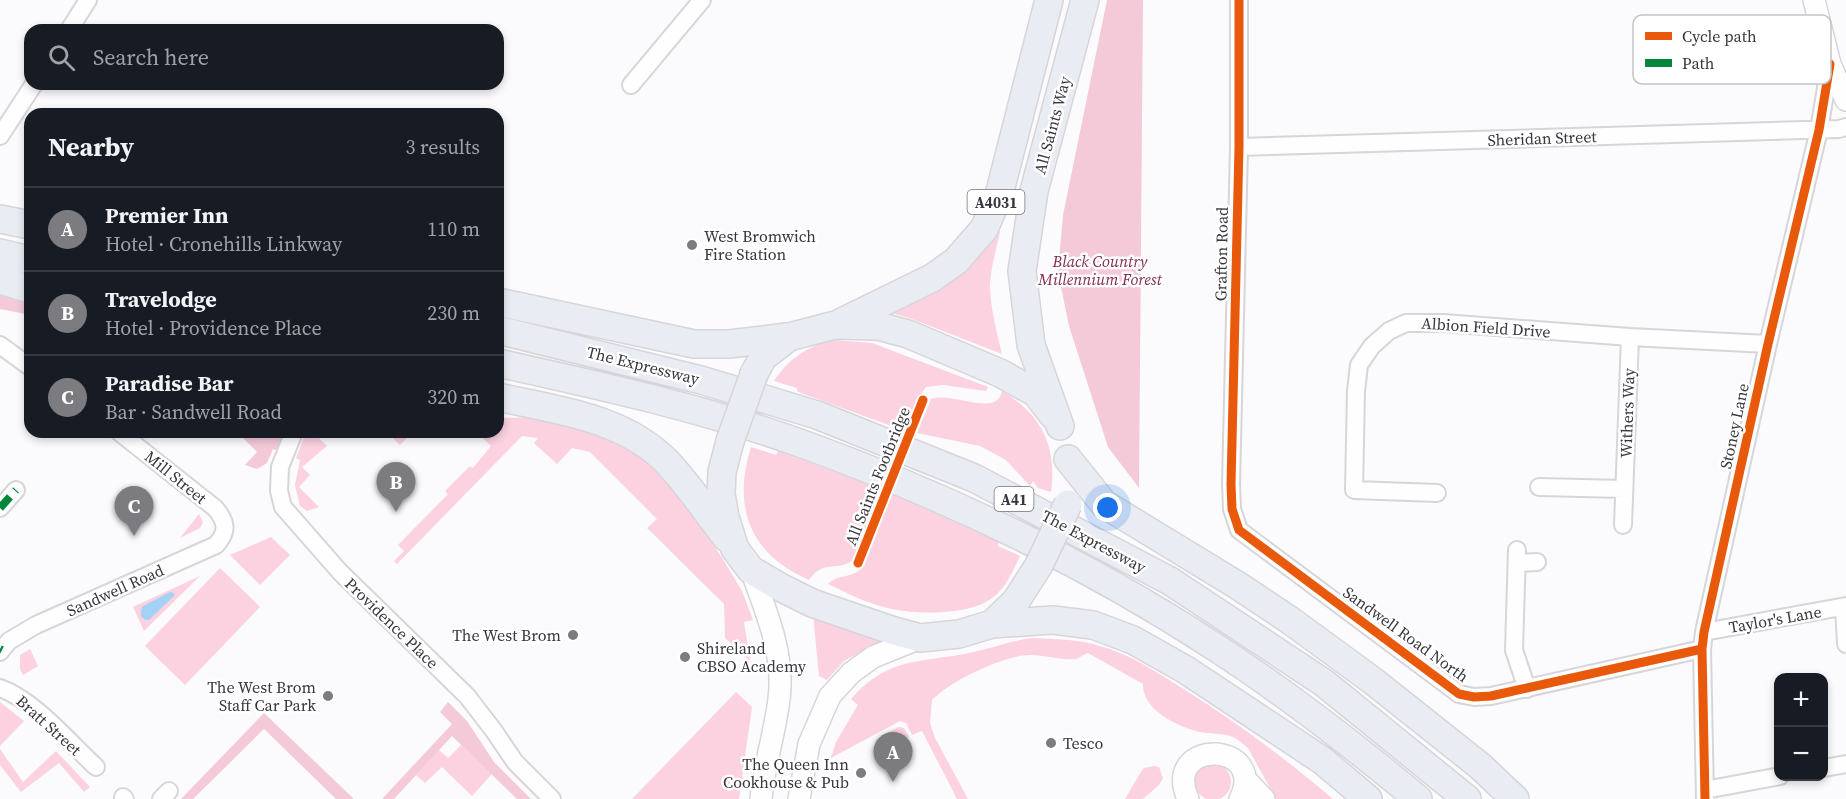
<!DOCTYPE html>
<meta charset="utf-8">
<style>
:root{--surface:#171b24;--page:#242831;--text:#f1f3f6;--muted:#9ea1a6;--line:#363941;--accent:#7c7b80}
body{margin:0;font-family:"Source Serif 4",serif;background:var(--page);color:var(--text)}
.controls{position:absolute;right:18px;bottom:18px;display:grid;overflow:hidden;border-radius:12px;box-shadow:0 3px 9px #0003}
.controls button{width:54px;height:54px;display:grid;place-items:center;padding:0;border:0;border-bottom:2px solid var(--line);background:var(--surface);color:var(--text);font:30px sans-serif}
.you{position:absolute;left:1108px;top:508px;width:21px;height:21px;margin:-15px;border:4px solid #fff;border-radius:50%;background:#1a73e8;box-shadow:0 0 0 9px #1a73e833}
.badge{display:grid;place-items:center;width:39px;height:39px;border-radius:50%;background:var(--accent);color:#fff;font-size:20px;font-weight:700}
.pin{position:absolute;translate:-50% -50px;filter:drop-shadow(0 2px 3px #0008)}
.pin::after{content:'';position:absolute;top:32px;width:21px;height:18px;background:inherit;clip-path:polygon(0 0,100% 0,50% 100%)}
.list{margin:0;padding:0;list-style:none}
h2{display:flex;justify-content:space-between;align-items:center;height:78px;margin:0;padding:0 24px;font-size:26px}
h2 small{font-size:20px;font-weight:400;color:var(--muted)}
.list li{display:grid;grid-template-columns:39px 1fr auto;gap:18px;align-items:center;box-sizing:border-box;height:84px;padding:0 24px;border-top:2px solid var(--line)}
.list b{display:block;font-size:22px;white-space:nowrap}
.list p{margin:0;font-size:20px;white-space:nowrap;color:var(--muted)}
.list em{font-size:20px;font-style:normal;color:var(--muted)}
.icon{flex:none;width:33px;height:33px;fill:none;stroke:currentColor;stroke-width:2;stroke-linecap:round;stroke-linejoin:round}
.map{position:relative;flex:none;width:1846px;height:799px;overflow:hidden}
.search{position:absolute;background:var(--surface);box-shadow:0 3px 9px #0003;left:24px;top:24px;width:480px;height:66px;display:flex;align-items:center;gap:15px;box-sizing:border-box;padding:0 21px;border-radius:18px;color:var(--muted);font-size:22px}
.panel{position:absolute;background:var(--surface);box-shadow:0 3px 9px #0003;left:24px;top:108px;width:480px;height:330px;border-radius:18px}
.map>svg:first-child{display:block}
</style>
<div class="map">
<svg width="1846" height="799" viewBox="0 0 1846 799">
<rect width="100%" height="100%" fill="#fbfafc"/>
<path fill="#fcd1e0" d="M998,229L1000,232C996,250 990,270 990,288C991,311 997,333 1002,354L912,319L885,311Z
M834,340L872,343L988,387L986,391L943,385L926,387L918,398L905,431L801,393L797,391V388L774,381C789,358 808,346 834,340Z
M1002,391C1042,415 1057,446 1051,492L1038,488L1033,481L1030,486L1006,460L980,446L917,433L931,399C948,392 986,411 997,400C1000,398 1001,394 1002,391Z
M546,417L605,434L656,466L689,507L724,561L742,591L753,620L744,622L750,660H748L725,638L724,604L647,528L657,519L590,452L572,448L557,464L534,443L538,438L522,436L397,564L394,561L404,551L398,545L448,494L445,491L470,466L473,468L491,446L476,432H498V418Z
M306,432H319L316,435L327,446L302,467L310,475L299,487L319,507L307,511L300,506L295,485L300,460L296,458Z
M386,432H413L400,445Z
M751,447L776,455L778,451L881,489L852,561C834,572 824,559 809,580C750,554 732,508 751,447Z
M892,494L999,542L998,546L1020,556C1013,571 1006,588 992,598C969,616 911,615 884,607C864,602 847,593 828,584C837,574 853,579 864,566Z
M199,514L203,522L200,528L180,538Z
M271,537L290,555L260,585L230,555Z
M220,568L260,607L185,685L145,646Z
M200,576L144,631L133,607Z
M813,614L880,641L844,661L827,680L819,676Z
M1032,638C1055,639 1078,639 1100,646C1130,654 1156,672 1182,688C1235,721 1285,758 1333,799H1276L1248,748C1243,744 1238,739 1233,737C1223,733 1210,734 1200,732C1178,727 1142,710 1143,684L1088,653C1085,654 1079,658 1076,659C1064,661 1042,654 1029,655C1002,656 950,681 932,700L930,723L935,738L968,799H957L922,731L912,735L906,723L900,721L831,758L836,742L858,705L851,699C888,657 919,663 969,653C990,649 1010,641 1032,638Z
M30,649L38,666L23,675L20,669V655Z
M736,692L752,707L739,799H632Z
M0,702L24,721L0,746Z
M898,727L904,728L909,737L903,740L899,732L877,744L876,740Z
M461,745L492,774L472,796L442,767L425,783L416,775L439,750L448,758Z
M0,749L23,782L56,751L90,787L84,792L59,763L21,792L0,765Z
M1195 782a18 18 0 1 1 36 0a18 18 0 1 1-36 0Z
M1154,766L1159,767L1163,778L1159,785L1143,799H1125L1141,772L1144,768Z"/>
<path fill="#f4cad9" d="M1107,0H1143L1139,488L1108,447L1069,326L1058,272L1063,215Z
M0,288L30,299V315L0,309Z
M237,432H285L278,451L273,449L267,463L257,469L245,465L257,452Z
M448,702L467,721L494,762L531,799H517L452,736L394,799H382L452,724L440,712Z
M264,713L354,799H336L264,729L193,799H181Z"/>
<path fill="#a4d2f5" d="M170,592L174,593V596L149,620H145L141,616V610L143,606Z"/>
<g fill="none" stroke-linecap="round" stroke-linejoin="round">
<g stroke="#d7d5da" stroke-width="20">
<path id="minor" d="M1239,0V147L1231,484L1232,509L1239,530L1459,694L1474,697L1491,696L1702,649
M69,30L88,0
M631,85L702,0
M0,136L34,84
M1239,147L1839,129L1846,127
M0,345L30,367
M294,432L280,467L279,491L283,507L340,572L467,696L494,731L515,762L552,799
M1539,487L1624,489
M1437,493L1354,490L1356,391L1359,365L1372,346L1389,331L1406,323H1443L1630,337L1768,344
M0,508L16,490
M1623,525L1630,337
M1517,550L1514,650L1527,689
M1517,563L1537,562
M1844,607L1846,644
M1704,632L1846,606
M0,652L9,641L36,625L216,545C228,532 227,522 215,508L119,432
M0,688C34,700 69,742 96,767
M1824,768L1846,764
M1705,790L1780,776
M123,797L125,799
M161,799L169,791
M1705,799L1702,649L1704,632L1768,344L1819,130L1830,64"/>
</g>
<g stroke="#d7d5da" stroke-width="24">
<path id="tertiary" d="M1814,0L1830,64L1846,100
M751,570C766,611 785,655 779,699C775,733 764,765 761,799
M1245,779L1264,799
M799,799L809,744L830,696L851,673L873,657L920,638
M1188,799C1161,737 1269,741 1240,799"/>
</g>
<g stroke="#d6d5d8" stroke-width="30">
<path id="trunk" d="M0,219L30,225
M0,253L30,260
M0,280L30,289
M498,302L694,344H729L787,337
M842,322L932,278L956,261L984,229L999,195L1049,0
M498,330L701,380L817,415L974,478L1170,581L1324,683L1467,799
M498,363C602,386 707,409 808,446C950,498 1088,564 1215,647C1286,693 1353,745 1418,799
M754,374L763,357L789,337L835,325L878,326L908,334L1000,373L1036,393L1052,414
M498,397C556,410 623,417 667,462C688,484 708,514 727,538
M1060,426L1031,345L1022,271L1034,191L1085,0
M730,441L722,472L721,494L725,517L735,549L751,570L780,587L812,603L891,630L920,638L959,634L992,624L1016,601L1039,565
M1068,459L1104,504L1237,585L1291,621L1373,681L1480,766L1515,799
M992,624L1053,620L1093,625L1133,640L1186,670L1323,761L1368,799"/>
</g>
<use href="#minor" stroke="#fefeff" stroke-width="16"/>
<use href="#tertiary" stroke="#fefeff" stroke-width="21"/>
<use href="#trunk" stroke="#eaecf4" stroke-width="27"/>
<g stroke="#d6d5d8" stroke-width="30" stroke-linecap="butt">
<path id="trunk-bridge" d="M730,441L754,374
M1039,565L1068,504"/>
</g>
<use href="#trunk-bridge" stroke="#eaecf4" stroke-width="27"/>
<path stroke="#00873e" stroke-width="8" stroke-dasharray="15 8" stroke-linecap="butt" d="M0,508L16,490
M0,649L2,650"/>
<g stroke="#fff" stroke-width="13">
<path id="cycleway" d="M1239,0V147L1231,484L1232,509L1239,530L1459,694L1474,697L1491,696L1702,649
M858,563L923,400
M1705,799L1702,649L1704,632L1768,344L1819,130L1830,64"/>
</g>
<use href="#cycleway" stroke="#e8590c" stroke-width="9"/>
</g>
<g fill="#7c7b80" stroke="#fff" stroke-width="2">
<circle cx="692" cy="245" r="6"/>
<circle cx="573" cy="635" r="6"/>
<circle cx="685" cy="657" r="6"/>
<circle cx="328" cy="696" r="6"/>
<circle cx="1051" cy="743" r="6"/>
<circle cx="861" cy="773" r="6"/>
</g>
<g text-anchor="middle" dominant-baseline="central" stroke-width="5" stroke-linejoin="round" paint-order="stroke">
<g fill="#fff" stroke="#747278" stroke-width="1.5">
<rect x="967.5" y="190" width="57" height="24" rx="4.5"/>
<rect x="994.5" y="487" width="39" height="24" rx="4.5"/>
</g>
<g font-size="15" font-weight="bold" fill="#38363e">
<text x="996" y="202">A4031</text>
<text x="1014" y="499">A41</text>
</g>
<g font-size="16" fill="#38363e" stroke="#fff">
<text transform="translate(1052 125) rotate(-75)">All Saints Way</text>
<text transform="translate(1542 138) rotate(-2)">Sheridan Street</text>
<text transform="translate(1221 254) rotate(-89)">Grafton Road</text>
<text transform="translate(1486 327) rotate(4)">Albion Field Drive</text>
<text transform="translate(643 365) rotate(14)">The Expressway</text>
<text transform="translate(1627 413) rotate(-88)">Withers Way</text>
<text transform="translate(1734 426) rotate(-78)">Stoney Lane</text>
<text transform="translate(877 476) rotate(-68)">All Saints Footbridge</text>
<text transform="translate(176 477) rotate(39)">Mill Street</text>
<text transform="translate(1094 541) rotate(28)">The Expressway</text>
<text transform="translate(115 590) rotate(-24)">Sandwell Road</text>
<text transform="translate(1775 619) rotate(-10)">Taylor's Lane</text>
<text transform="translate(392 623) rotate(44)">Providence Place</text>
<text transform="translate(1406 634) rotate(36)">Sandwell Road North</text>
<text transform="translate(49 725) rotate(42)">Bratt Street</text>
</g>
<g font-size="16" fill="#38363e" stroke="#fff" text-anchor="start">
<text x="704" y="236">West Bromwich<tspan x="704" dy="18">Fire Station</tspan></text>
<text x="561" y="635" text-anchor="end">The West Brom</text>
<text x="697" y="648">Shireland<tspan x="697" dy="18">CBSO Academy</tspan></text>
<text x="316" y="687" text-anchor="end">The West Brom<tspan x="316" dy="18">Staff Car Park</tspan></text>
<text x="1063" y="743">Tesco</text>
<text x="849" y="764" text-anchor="end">The Queen Inn<tspan x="849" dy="18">Cookhouse &amp; Pub</tspan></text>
</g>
<g font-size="16" font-style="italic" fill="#822a51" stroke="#fff">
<text x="1100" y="261">Black Country<tspan x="1100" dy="18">Millennium Forest</tspan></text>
</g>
</g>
<rect x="1633" y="15" width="198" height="69" rx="9" fill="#fff" stroke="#c3c3c5" stroke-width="1.5"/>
<rect x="1645" y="32" width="27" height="8" fill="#e8590c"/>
<rect x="1645" y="59" width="27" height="8" fill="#00873e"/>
<g font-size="16" fill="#38363e">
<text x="1682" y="42">Cycle path</text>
<text x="1682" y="69">Path</text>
</g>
</svg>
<div class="controls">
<button>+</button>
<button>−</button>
</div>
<div class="you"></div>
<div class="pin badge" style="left:893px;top:782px">A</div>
<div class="pin badge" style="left:396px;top:512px">B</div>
<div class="pin badge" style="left:134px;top:536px">C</div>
<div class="search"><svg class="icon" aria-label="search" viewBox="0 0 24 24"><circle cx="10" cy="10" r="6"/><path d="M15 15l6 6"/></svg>Search here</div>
<section class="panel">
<h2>Nearby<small>3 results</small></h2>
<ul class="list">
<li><span class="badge">A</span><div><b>Premier Inn</b><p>Hotel · Cronehills Linkway</p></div><em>110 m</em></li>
<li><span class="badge">B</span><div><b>Travelodge</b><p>Hotel · Providence Place</p></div><em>230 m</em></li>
<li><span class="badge">C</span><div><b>Paradise Bar</b><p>Bar · Sandwell Road</p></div><em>320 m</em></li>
</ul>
</section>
</div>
